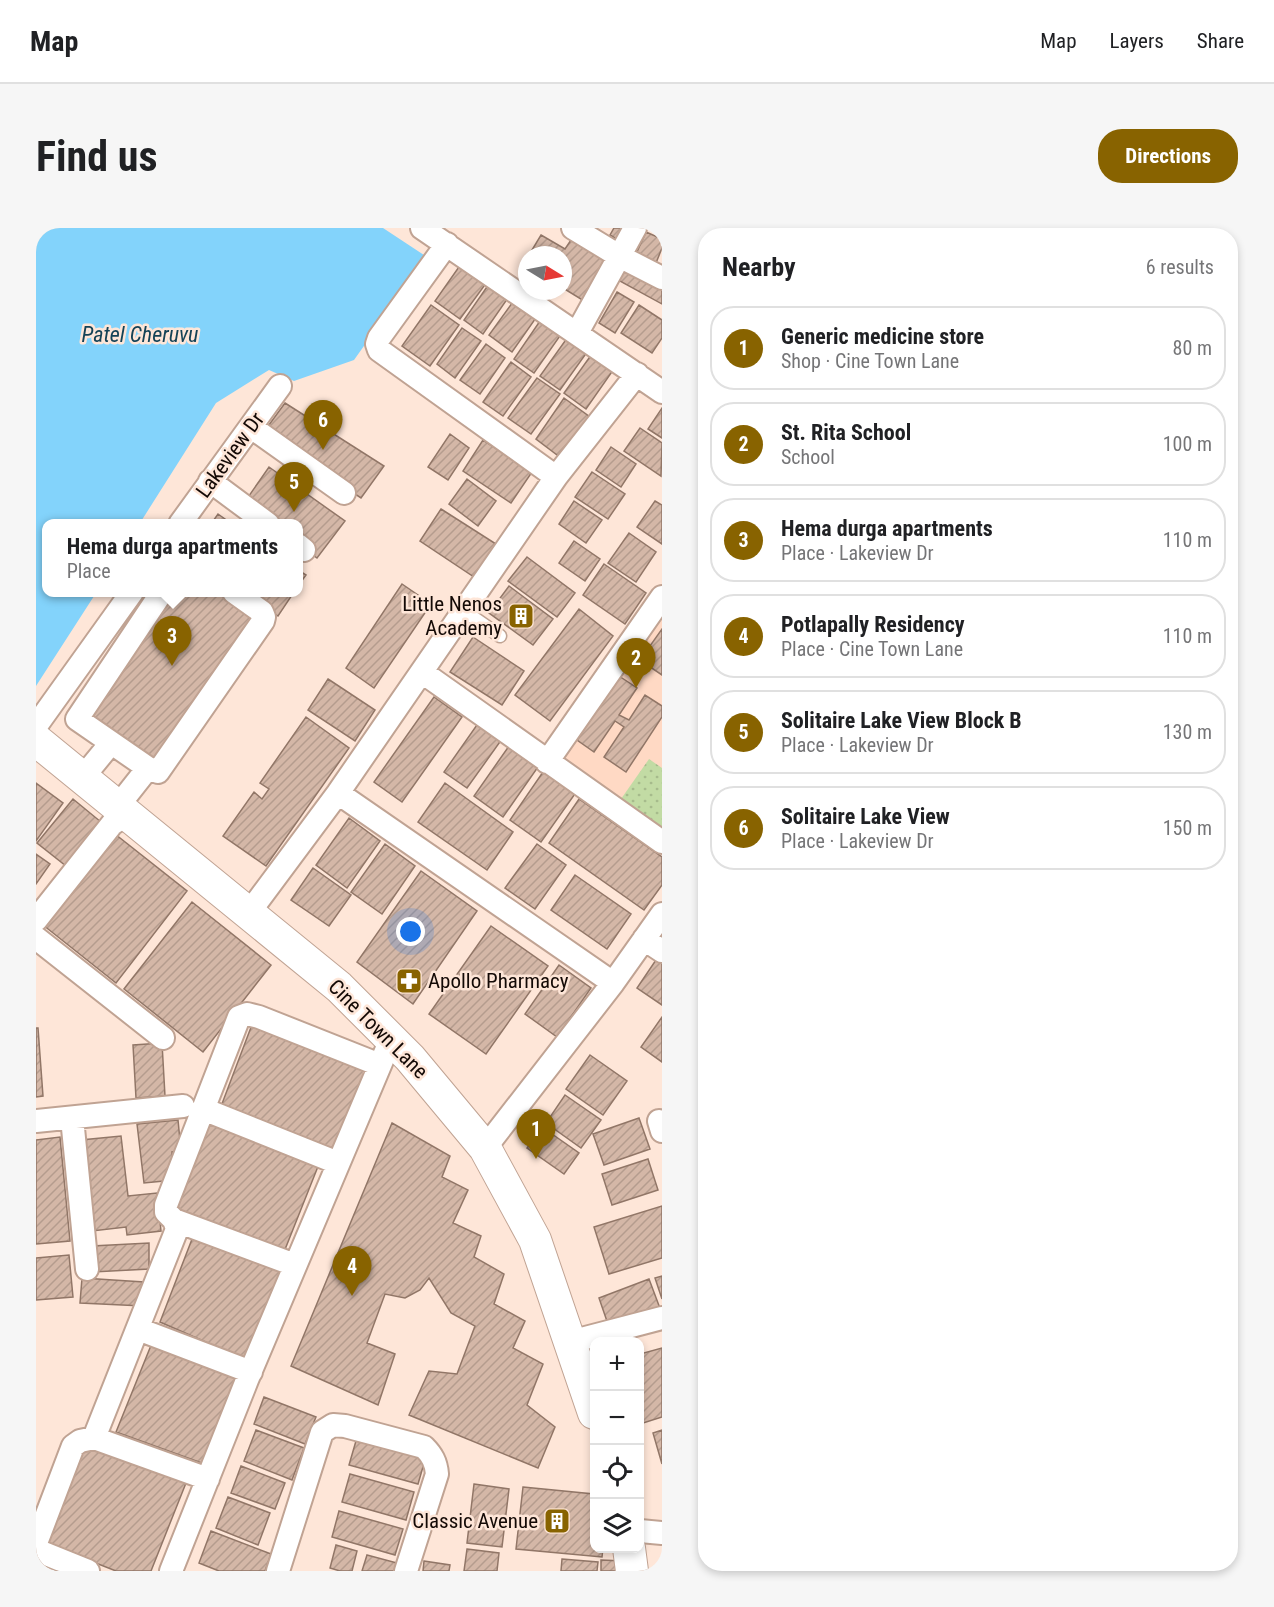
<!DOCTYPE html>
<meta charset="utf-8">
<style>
:root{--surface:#fff;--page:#f6f6f6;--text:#202124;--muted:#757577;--line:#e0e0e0;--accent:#886300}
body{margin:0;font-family:"Roboto Condensed",sans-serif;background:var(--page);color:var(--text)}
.controls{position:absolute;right:18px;bottom:18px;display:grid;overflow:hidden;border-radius:12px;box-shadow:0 3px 9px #0003}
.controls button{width:54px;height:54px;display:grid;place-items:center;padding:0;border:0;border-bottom:2px solid var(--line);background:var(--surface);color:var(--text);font:30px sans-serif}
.compass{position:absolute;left:482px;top:18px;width:54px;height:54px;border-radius:50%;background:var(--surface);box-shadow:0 3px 9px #0003;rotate:100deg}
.you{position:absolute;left:375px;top:704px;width:21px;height:21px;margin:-15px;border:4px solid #fff;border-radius:50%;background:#1a73e8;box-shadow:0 0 0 9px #1a73e833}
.badge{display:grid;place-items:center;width:39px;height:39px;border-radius:50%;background:var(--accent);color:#fff;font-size:20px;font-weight:700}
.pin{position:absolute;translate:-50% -50px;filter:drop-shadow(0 2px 3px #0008)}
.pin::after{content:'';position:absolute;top:32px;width:21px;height:18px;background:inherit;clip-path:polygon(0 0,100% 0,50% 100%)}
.popup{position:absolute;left:6px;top:291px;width:261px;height:78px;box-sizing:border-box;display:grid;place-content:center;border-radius:12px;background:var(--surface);filter:drop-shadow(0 2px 4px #0005);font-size:20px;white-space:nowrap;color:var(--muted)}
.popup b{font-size:22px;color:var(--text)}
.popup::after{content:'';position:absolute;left:50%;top:100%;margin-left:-12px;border:12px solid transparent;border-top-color:var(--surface)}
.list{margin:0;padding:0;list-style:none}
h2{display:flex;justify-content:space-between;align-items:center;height:78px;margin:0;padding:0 24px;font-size:26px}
h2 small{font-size:20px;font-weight:400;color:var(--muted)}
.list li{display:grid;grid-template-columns:39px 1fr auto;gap:18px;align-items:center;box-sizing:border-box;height:84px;margin:0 12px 12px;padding:0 12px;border:2px solid var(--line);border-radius:24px}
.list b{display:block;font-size:22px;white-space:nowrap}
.list p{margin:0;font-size:20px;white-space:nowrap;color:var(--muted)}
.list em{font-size:20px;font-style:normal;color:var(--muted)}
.icon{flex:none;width:33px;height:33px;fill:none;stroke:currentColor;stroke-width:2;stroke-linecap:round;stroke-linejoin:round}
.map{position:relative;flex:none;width:626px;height:1343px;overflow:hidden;border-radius:24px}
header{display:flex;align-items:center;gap:36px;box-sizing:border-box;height:84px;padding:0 30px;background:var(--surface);border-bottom:2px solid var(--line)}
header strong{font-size:28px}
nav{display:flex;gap:33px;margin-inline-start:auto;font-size:21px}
.intro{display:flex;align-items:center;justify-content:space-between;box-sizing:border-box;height:144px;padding:0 36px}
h1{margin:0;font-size:42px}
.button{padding:15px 27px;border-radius:24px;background:var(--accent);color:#fff;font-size:21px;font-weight:700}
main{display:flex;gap:36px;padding:0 36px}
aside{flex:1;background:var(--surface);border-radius:24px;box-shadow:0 3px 9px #0003}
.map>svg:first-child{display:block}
</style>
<header>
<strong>Map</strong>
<nav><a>Map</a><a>Layers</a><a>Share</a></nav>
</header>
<div class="intro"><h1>Find us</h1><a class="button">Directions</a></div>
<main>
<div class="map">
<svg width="626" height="1343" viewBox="0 0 626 1343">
<defs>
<pattern id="park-dots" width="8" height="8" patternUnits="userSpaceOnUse" patternTransform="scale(1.5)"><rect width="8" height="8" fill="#c2dba4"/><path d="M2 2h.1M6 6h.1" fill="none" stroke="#a6bb8c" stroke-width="1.8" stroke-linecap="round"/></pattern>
<pattern id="building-hatch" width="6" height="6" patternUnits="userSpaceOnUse" patternTransform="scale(1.5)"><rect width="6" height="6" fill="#d4b7a7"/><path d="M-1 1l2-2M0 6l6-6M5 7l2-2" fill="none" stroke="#b59c8e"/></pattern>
</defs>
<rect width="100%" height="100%" fill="#fee6d8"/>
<path fill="#ffd9c4" d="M626,386V606L523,534Z"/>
<path fill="url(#park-dots)" d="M613,531L626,540V599L585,571Z"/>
<path fill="#83d3fb" d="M0,0H347L391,29L318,132L258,153L233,142L180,175L104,295L10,296V364L60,365L0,458Z"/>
<path fill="url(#building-hatch)" stroke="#917667" stroke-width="1.5" d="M578,0H591L584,13L574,7Z
M610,4L626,11V20L620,35L600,26Z
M505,7L529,21L537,9L573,31L548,73L527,60V27H493Z
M425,36L451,54L424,91L399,73Z
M589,39L626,59V76L582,52Z
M455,53L474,67L447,106L428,92Z
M581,64L598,74L579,105L563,95Z
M479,71L502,87L476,124L453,107Z
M395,77L423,97L394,138L366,118Z
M603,77L626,92V110L616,125L585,105Z
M506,90L526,105L498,145L478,131Z
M426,100L445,113L419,150L401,136Z
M534,106L554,120L524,162L504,148Z
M450,116L469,130L444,166L424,152Z
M558,123L580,138L550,181L528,165Z
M475,134L495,149L467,188L447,174Z
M501,150L524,166L495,206L472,190Z
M528,170L554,189L525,230L500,211Z
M249,175L348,238L325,270L227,205Z
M626,180V210L612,201Z
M604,200L626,215L625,248L588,223Z
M414,206L433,220L412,252L392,239Z
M447,212L496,244L475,275L427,243Z
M575,219L600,236L585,259L560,242Z
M233,239L309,293L281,330L262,316V296H236L208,275Z
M556,244L589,266L572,291L539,269Z
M431,251L460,273L442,298L413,276Z
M538,273L566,292L550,315L523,296Z
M619,273L626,277V316L601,299Z
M405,281L460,316L438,349L384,313Z
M182,286L196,296H175Z
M593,305L620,324L600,354L572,335Z
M538,313L564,331L549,353L523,335Z
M491,329L539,365L521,389L472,353Z
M568,336L610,365L589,396L547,367Z
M262,342L270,347L262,358Z
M366,356L395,376L338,460L310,440Z
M473,358L517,391L497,417L453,385Z
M130,364H191L227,389L123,539L47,487Z
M207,364H258L242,388Z
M543,381L577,408L514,493L479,467Z
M626,401V447L604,432Z
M437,409L488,443L466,477L414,444Z
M583,448L601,460L583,487L593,492L609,467L626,478V489L590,544L568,529L588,499L579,493L558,524L541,512Z
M292,451L339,482L319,513L272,482Z
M398,469L426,489L366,574L338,554Z
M270,489L313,520L230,638L187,608L218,564L226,571L233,561L224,555Z
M443,494L466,511L431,560L408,544Z
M473,518L502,539L467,589L438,568Z
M509,541L541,563L505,614L474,592Z
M0,555L27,575L0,613Z
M409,555L477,604L451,642L382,594Z
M37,571L65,594L30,638L1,615Z
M543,571L626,629V657L608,682L513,615Z
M313,590L344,613L311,660L280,637Z
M79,606L151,663L80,755L7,697Z
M349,616L379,638L346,686L315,664Z
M501,616L530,637L499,681L469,660Z
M0,626L14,636L0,656Z
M277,640L315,667L293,698L255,672Z
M385,643L441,683L377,776L321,734Z
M539,647L595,686L571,721L515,682Z
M156,674L235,737L167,824L88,761Z
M455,698L512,738L450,826L393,786Z
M622,729L626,731V777L601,760Z
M523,737L555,760L521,809L489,786Z
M626,789V834L605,819Z
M217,794L332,839L299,926L184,881Z
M0,800H2L7,868L0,869Z
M126,815L129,868L100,870L97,817Z
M554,827L591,853L567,887L530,861Z
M529,867L565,892L545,920L510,895Z
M169,890L283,936L246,1029L132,983Z
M603,890L614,921L568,937L557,906Z
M142,892L145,923L136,924L138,952L108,955L101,896Z
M356,895L414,928L406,949L432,962L417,995L445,1008L438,1029L468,1046L458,1076L489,1093L477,1120L507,1136L491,1177L519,1199L502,1240L373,1187L393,1143L421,1146L439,1098L415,1085L393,1050L384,1062L369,1070L349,1066L331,1115L359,1126L342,1177L255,1138Z
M506,899L543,925L528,946L491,920Z
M85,908L92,968L121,965L125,1003L91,1007L90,999L56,1003L45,912Z
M24,909L34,1013L0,1016V912Z
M612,931L622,962L576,977L566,946Z
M626,978V1030L573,1046L558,999Z
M158,1006L252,1041L213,1133L124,1094Z
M113,1015V1041L57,1044L56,1018Z
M33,1027L37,1069L0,1072V1030Z
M626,1048V1071L619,1050Z
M46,1050L108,1054L107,1078L44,1075Z
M613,1051L625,1083L574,1102L563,1070Z
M118,1110L207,1146L174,1238L80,1204Z
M626,1120V1189L604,1196V1126Z
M228,1169L280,1189L269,1216L218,1196Z
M220,1202L268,1220L256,1252L208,1233Z
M626,1202V1236L617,1205Z
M322,1206L391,1225L382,1256L313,1237Z
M49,1215L150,1255L115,1343H80L9,1315Z
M205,1238L249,1255L239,1281L195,1265Z
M314,1246L378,1264L370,1292L306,1274Z
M438,1256L473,1261L466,1319L431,1315Z
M487,1259L558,1266V1320H567L566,1329L480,1321Z
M192,1269L234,1285L222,1317L180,1300Z
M303,1283L367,1301L359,1327L296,1309Z
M175,1303L235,1326L229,1343H183L163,1335Z
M300,1317L321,1323L316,1343H304L294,1340Z
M431,1321L463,1325L461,1343H428Z
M331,1327L361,1335L359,1343H326Z
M0,1331L28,1343H0Z
M526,1331L562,1334L561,1343H525Z
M565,1332L588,1333V1343H565Z
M388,1333L414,1337L413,1343H387Z"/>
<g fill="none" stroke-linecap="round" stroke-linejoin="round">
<g stroke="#c0a393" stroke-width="15">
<path id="lane" d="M428,383L464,408"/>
</g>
<g stroke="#c0a393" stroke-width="26">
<path id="street" d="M386,0L626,164
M537,0L583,28L626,50
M411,16L343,110L341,116L343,122L520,249
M541,105L599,0
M215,199L308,265
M174,253L232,296
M144,296L244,158
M262,317L268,322
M126,364L41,491L112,540L122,544L227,393L228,389L226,384L198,364
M386,444L626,614
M0,498L96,364
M511,534L626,369
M47,549L75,515
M302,565L577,755
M82,578L112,540
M212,686L302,565L520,249L601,146
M0,692L76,596L91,586
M0,710L127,810
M608,711L626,723
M167,881L302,935
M36,890L51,1041
M0,893L147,878
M623,893L626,903
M449,920L577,755L626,686
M138,992L259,1037
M102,1101L215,1144
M534,1114L626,1090
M58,1210L172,1251
M604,1303L626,1305
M0,1315L37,1218L44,1213L58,1210L141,1001L138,992L130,984V977L203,789L211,786L223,789L344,837
M0,1322L52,1343
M135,1343L211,1152L350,823
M242,1343L286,1204L297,1197L309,1198L388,1219C396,1227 400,1234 401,1246L370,1343"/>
</g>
<g stroke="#c0a393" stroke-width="34">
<path id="secondary" d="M0,512L303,759L374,830L449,920L499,1012L558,1185
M593,1320L596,1343"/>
</g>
<use href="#lane" stroke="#fff" stroke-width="12"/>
<use href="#street" stroke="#fff" stroke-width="22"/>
<use href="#secondary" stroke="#fff" stroke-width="32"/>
</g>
<defs>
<g id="building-square" transform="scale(1.35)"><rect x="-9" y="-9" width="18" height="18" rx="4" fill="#886300" stroke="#fee6d8"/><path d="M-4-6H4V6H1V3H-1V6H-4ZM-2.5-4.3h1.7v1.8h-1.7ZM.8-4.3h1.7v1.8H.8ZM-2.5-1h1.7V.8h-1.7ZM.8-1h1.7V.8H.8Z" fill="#fff"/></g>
<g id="pharmacy-square" transform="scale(1.35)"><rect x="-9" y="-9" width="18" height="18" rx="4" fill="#886300" stroke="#fee6d8"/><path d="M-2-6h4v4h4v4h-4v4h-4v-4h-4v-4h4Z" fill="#fff"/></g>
</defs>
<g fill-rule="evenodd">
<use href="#building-square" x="485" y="388"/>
<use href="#pharmacy-square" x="373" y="753"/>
<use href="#building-square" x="521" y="1293"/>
</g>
<g text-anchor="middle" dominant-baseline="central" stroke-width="5" stroke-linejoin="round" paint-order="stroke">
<g font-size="21" fill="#130905" stroke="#fee6d8">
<text transform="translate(194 227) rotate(-54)">Lakeview Dr</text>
<text transform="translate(342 801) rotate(45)">Cine Town Lane</text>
</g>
<g font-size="21" fill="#130905" stroke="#fee6d8" text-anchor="end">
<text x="466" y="376">Little Nenos<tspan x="466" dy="24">Academy</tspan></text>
<text x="392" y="753" text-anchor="start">Apollo Pharmacy</text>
<text x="502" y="1293">Classic Avenue</text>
</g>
<g font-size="22" font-style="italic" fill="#144256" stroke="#fee6d8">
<text x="104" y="106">Patel Cheruvu</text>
</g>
</g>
</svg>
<div class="controls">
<button>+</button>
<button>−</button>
<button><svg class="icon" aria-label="locate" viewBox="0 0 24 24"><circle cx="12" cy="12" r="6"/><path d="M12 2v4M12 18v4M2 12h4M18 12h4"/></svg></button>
<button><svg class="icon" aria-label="layers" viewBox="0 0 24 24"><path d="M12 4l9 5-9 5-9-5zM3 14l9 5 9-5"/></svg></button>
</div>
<svg class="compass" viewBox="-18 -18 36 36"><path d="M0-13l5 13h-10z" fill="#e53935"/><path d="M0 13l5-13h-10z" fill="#757577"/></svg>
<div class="you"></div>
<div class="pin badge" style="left:500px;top:931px">1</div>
<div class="pin badge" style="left:600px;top:460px">2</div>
<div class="pin badge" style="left:136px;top:438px">3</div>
<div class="popup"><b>Hema durga apartments</b>Place</div>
<div class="pin badge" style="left:316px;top:1068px">4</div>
<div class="pin badge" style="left:258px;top:284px">5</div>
<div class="pin badge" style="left:287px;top:222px">6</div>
</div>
<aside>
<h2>Nearby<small>6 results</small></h2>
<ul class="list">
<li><span class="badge">1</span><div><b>Generic medicine store</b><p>Shop · Cine Town Lane</p></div><em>80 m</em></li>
<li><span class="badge">2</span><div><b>St. Rita School</b><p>School</p></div><em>100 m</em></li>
<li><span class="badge">3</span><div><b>Hema durga apartments</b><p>Place · Lakeview Dr</p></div><em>110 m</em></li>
<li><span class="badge">4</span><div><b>Potlapally Residency</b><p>Place · Cine Town Lane</p></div><em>110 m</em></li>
<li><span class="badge">5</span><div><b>Solitaire Lake View Block B</b><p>Place · Lakeview Dr</p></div><em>130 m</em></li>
<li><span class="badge">6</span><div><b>Solitaire Lake View</b><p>Place · Lakeview Dr</p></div><em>150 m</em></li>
</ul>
</aside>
</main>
